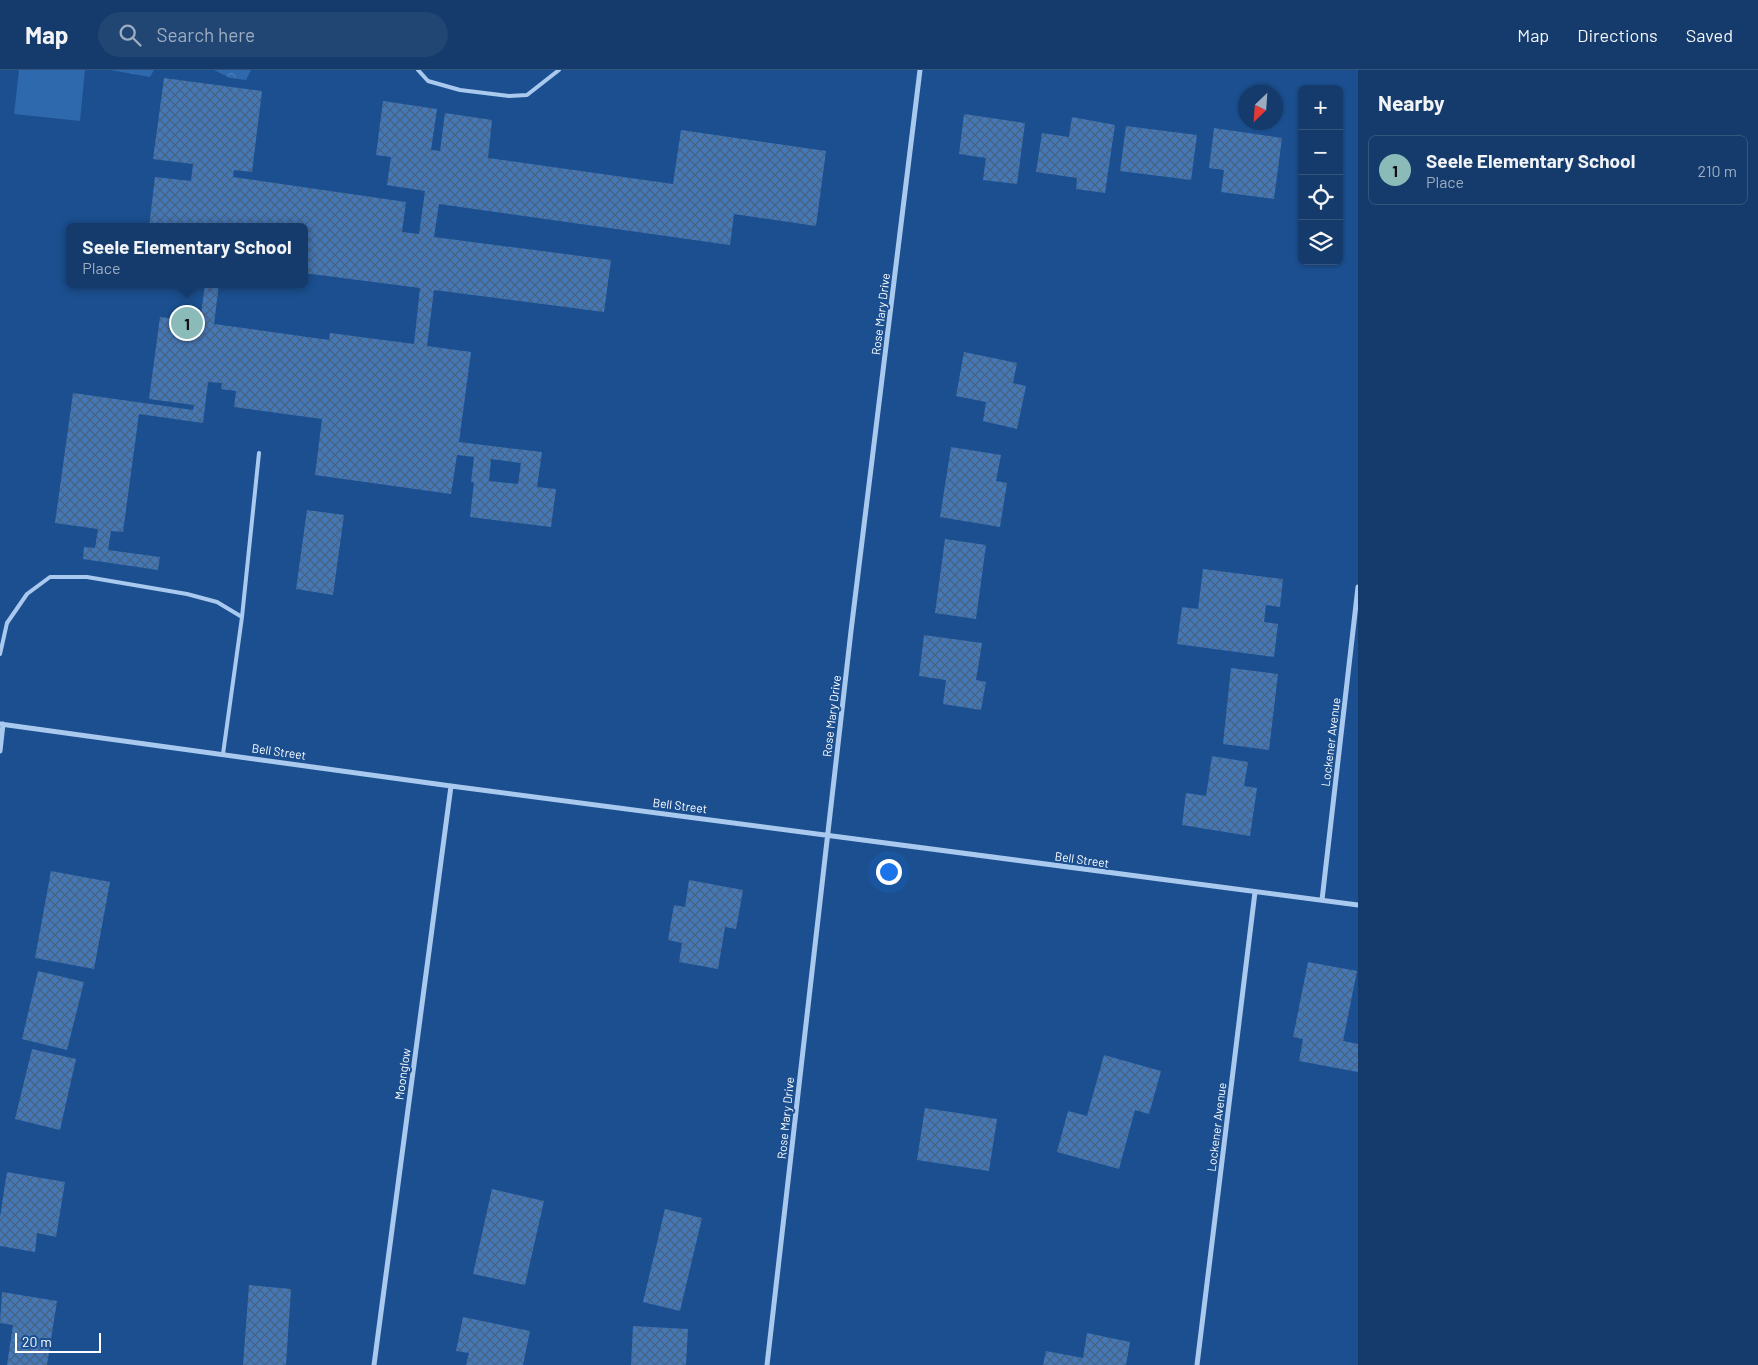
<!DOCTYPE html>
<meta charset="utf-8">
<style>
:root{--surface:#143b6b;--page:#214673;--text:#f1f3f6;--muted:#9dadc1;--line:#33557e;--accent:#8bbbb9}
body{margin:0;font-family:Barlow,sans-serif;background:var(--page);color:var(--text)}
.controls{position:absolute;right:15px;top:15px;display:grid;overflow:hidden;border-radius:8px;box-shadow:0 1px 4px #0004}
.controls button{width:45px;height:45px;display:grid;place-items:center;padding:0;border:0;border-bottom:1px solid var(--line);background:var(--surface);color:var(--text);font:25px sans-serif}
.compass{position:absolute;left:1238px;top:15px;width:45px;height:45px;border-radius:50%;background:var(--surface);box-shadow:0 1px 4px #0004;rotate:205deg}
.scale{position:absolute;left:15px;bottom:12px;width:86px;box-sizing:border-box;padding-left:5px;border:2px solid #fff;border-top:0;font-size:14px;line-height:18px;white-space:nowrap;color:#fff;-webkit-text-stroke:4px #1b4f8f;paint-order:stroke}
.you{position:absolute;left:888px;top:801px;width:18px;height:18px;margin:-12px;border:4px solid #fff;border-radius:50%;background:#1a73e8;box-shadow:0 0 0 8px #1a73e833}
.badge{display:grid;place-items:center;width:32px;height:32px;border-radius:50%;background:var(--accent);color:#111;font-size:16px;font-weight:700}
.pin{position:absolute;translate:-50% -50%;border:2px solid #fff;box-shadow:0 1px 5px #0006}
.popup{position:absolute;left:66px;top:153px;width:242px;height:65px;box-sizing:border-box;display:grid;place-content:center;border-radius:8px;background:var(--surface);filter:drop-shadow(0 1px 4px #0005);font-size:16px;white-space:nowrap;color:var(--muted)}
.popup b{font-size:19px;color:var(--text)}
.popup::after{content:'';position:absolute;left:50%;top:100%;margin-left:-10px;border:10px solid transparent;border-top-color:var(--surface)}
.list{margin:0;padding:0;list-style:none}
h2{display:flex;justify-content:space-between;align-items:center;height:65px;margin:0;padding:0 20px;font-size:21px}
h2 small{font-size:16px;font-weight:400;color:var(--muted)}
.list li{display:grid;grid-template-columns:32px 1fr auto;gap:15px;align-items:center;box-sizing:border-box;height:70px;margin:0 10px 10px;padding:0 10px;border:1px solid var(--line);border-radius:8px}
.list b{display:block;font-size:19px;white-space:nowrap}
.list p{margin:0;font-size:16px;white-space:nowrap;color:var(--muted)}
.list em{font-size:16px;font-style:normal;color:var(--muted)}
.icon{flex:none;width:28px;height:28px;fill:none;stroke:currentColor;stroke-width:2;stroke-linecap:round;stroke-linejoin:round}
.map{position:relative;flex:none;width:1358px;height:1295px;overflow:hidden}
header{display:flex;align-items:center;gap:30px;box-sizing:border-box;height:70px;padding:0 25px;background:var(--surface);border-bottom:1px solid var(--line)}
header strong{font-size:24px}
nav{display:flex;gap:28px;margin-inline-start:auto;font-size:18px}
.search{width:350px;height:45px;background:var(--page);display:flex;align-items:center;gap:12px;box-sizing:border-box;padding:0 18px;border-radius:28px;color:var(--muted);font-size:19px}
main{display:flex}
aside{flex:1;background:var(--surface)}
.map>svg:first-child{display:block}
</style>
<header>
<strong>Map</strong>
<div class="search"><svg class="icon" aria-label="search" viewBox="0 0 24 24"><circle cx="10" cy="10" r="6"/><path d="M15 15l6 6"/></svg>Search here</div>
<nav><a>Map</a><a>Directions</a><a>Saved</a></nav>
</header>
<main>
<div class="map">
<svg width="1358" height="1295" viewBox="0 0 1358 1295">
<defs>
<pattern id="park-crowns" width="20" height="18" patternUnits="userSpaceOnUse" patternTransform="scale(1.25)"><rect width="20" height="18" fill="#2e69ad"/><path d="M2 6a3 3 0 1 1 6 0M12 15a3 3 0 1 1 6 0" fill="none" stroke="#4d80b9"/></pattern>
<pattern id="building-cross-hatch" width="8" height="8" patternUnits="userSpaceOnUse" patternTransform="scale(1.25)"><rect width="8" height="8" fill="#4478b7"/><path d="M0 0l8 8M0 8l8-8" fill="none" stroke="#486282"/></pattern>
</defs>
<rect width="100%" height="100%" fill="#1b4f8f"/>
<path fill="#2e69ad" d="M19,0H85L80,51L14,44Z"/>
<path fill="url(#park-crowns)" d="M111,0H154L150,7Z
M214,0H251L246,10L230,8Z"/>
<path fill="url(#building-cross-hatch)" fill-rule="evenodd" d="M164,8L262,21L252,102L234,100L233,107L406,132L402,162L419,164L425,121L387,115L391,87L376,85L383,31L437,39L431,80L440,81L445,43L492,50L488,88L673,114L681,60L826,81L816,156L734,144L730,175L439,134L434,167L611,190L604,242L434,220L427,276L471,282L459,372L542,382L537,417L556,419L551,457L470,447L474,412H471L474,387L457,385L451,424L315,405L322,349L234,337L236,321L221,319L222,313L208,312L203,353L139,344L123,462L111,461L108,480L160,487L158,500L83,489L84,477L95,478L98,459L55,453L73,323L193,340L194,335L149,329L160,247L200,252L205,214H219L214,254L329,270L330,263L414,274L420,218L304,203V157H149L155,107L191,111L193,94L153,89ZM491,389L521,393L518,414L489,411Z
M964,44L1025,53L1017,114L983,110L986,88L959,84Z
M1072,47L1115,55L1105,123L1076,119L1077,108L1036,102L1042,63L1069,67Z
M1126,56L1197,65L1191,110L1120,101Z
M1214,58L1282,68L1274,129L1221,122L1224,100L1209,98Z
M964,282L1017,293L1013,313L1026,316L1017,359L983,351L986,332L956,326Z
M951,377L1001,385L996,411L1007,413L1000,457L940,447Z
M307,440L344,445L333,525L296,519Z
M945,469L986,475L976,549L935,543Z
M1203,499L1283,509L1280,537L1266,535L1264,552L1278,554L1274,587L1177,574L1182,537L1198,539Z
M924,565L982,573L976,610L986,612L981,640L943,634L946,610L919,606Z
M1231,598L1278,604L1269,680L1223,674Z
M1212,686L1248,692L1244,716L1257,718L1250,766L1182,755L1186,723L1206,726Z
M51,801L110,812L94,899L35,888Z
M689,810L743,820L736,859L725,857L718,899L679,892L682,873L668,870L674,835L685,837Z
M1308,892L1357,901L1343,971L1358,974V1002L1299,991L1303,969L1293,967Z
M38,901L84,912L67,980L22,969Z
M32,979L76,989L60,1060L15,1049Z
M1104,985L1161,1001L1149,1044L1135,1040L1119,1099L1057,1082L1068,1041L1087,1046Z
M925,1038L997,1049L989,1101L917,1090Z
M7,1102L65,1112L56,1167L37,1163L35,1182L0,1176V1147Z
M492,1119L544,1131L525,1215L473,1204Z
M665,1139L702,1148L680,1241L643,1232Z
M249,1215L291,1219L286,1295H243Z
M2,1222L57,1231L47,1295H7L13,1255L0,1253Z
M463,1247L530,1261L523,1295H466L469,1283L456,1281Z
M633,1256L688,1259L686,1295H631Z
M1087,1263L1130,1272L1126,1295H1043L1046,1281L1083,1288Z"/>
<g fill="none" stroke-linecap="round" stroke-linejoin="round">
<path stroke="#a9c9ee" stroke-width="4" d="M418,0L428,11L460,20L509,26L527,25L559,0
M242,547L259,383
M0,584L7,553L27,524L50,507H87L187,524L217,532L242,547L223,684"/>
<path stroke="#a9c9ee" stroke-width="5" d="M0,654L451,716L1358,835
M0,681L3,654
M1322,830L1358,517
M374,1295L451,716
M767,1295L851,561L920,0
M1197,1295L1255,822"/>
</g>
<g text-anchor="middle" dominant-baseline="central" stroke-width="4" stroke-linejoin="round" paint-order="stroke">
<g font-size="12" fill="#fff" stroke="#1b4f8f">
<text transform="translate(880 244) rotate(-83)">Rose Mary Drive</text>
<text transform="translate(831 646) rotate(-83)">Rose Mary Drive</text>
<text transform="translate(1330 672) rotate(-83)">Lockener Avenue</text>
<text transform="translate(279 681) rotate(8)">Bell Street</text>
<text transform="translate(680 735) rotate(7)">Bell Street</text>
<text transform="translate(1082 789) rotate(8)">Bell Street</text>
<text transform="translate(402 1004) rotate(-82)">Moonglow</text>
<text transform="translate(785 1048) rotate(-84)">Rose Mary Drive</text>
<text transform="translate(1216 1057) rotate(-83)">Lockener Avenue</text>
</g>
</g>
</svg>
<div class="controls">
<button>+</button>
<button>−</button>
<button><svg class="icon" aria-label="locate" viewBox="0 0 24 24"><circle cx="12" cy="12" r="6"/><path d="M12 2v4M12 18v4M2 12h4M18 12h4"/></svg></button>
<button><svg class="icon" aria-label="layers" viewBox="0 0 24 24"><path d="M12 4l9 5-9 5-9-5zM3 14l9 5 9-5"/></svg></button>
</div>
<svg class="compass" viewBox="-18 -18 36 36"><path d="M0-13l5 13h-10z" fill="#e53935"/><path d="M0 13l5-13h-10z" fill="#9dadc1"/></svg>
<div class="scale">20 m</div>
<div class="you"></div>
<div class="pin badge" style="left:187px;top:253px">1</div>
<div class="popup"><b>Seele Elementary School</b>Place</div>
</div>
<aside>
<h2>Nearby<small></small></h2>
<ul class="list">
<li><span class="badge">1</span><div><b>Seele Elementary School</b><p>Place</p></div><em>210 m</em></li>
</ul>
</aside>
</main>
